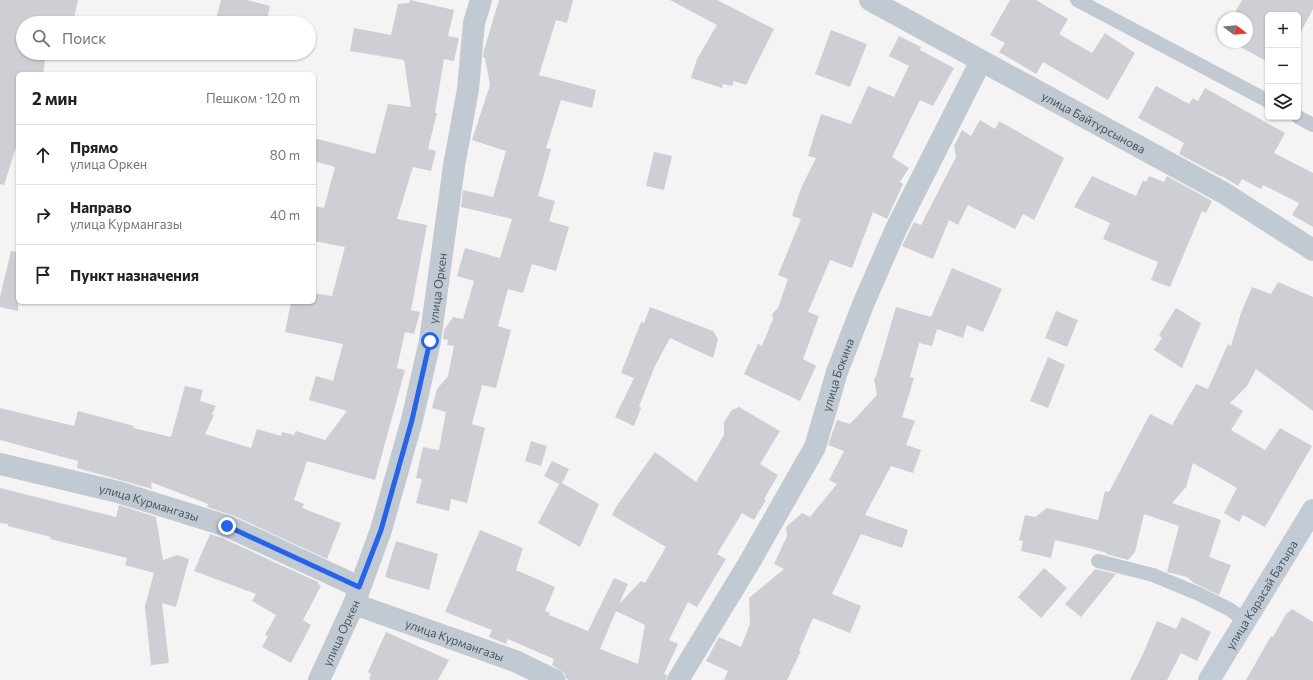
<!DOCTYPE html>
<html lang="ru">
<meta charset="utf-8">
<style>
:root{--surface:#fff;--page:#f2f2f2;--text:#222;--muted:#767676;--line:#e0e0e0}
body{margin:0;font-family:Commissioner,sans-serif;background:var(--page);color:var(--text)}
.controls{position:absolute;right:12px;top:12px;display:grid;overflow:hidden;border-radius:6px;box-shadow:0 1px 3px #0004}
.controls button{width:36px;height:36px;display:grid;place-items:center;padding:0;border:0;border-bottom:1px solid var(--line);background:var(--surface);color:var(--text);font:20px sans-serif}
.compass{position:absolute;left:1217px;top:12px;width:36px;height:36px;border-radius:50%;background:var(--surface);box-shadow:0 1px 3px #0004;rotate:106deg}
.stop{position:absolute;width:12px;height:12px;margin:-9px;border:3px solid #2563eb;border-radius:50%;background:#fff}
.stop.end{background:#2563eb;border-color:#fff;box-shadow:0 1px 4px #0008}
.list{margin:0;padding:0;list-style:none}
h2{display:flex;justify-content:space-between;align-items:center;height:52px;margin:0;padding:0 16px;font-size:17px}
h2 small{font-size:13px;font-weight:400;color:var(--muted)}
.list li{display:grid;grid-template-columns:26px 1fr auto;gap:12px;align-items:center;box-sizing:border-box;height:60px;padding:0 16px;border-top:1px solid var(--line)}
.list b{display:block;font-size:15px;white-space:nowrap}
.list p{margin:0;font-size:13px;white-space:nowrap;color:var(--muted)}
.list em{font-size:13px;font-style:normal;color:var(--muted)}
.icon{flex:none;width:22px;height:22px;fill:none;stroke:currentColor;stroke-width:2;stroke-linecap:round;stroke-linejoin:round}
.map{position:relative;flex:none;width:1313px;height:680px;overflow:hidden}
.search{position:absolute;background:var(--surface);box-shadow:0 1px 3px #0004;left:16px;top:16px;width:300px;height:44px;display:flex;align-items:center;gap:10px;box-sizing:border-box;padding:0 14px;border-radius:22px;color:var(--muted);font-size:15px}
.panel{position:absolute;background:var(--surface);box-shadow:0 1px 3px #0004;left:16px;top:72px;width:300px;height:232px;border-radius:6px}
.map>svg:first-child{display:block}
</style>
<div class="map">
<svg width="1313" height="680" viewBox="0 0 1313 680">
<rect width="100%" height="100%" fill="#f5f3f3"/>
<path fill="#cdcfd5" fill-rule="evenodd" d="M0,0H78L73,23H23V53H46L43,74H18V141L4,185L0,184Z
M221,0H247L270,6L266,23H215Z
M410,0L454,10L448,36L459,38L454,61L444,59L435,113H437L428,149L436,151L431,171L413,167L397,219L427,225L411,310L420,312L414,334L405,332L397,368L405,370L375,480L307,461L294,500L304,504L302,508L341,523L327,559L232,515L207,507L208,504L151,482L152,489L77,468L78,461L0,440V408L74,426L78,411L134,426L133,428L171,437L185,386L203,390L200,401L216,406L212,414L214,415L205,434L251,448L257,429L281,436L282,432L294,435L296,431L325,440L347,411L309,400L316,376L333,381L343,344L285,332L291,302H314V293L332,296L345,247L314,241V206L324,208L335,167L314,161V138L375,154L388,104L411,107L404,60L350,51L354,28L391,35L398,4L409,3Z
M499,0H573L567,23L556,20L539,75L596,90L592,108L561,100L546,148L551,149L538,196L555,201L549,221L569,227L556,271L532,264L523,293L508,289L498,326L511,330L496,388L482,385L472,424L485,428L467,503L451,499L449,511L416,503L422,479L416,478L423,447L439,450L446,412L432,408L437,389L448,376L454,346L447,345L448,340L443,339L444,330L453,317L463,319L474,281L457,276L465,248L500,258L512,219L461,207L463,190L493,197L506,151L472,140L490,85L485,58L483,57L484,50Z
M670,0H717L774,29L746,85L734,81L732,86L723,84L722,88L691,78L697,59L717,25Z
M1010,0H1036L1068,19L1059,34L1092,53L1105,33L1135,53L1108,100L1043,62L1036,74L999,52L1005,43L990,35Z
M1242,0H1313V9L1298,37V15H1268V62L1231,42H1247V18H1232Z
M831,30L867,44L850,87L815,74Z
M899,36L921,47L920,50L954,68L933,106L920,100L892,157L909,168L900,182L903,184L887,219L873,212L852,268L830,260L808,312L819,316L803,359L816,366L800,401L744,374L758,344L762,346L773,319L772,314L778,308L788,279L778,275L801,219L792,216L801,188L816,158L808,156L821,114L851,124L868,86L894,97L909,66L889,56Z
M1156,86L1189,104L1193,98L1198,101L1205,88L1285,133L1274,153L1313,173V227L1292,215L1299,203L1263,185L1261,189L1242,179L1238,186L1222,176V177L1179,154L1184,143L1138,118Z
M980,120L995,129L999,121L1064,158L1034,220L1023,214L1015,229L968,205L958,225L949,220L933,259L902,246L914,222L921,225L956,157L954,146L962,130L971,136Z
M654,152L672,156L664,190L646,186Z
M1092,176L1136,196L1143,180L1146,182L1149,176L1164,182L1167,176L1212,201L1206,213L1202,211L1170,287L1151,280L1158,262L1103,239L1110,223L1074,207Z
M11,251L18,252V311L0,307V297Z
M952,268L1002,289L983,332L967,325L963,338L937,329L932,346L919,343L910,377L914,378L902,417L915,421L906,445L921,450L913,473L891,466L865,515L908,530L902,548L861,534L832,594L861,606L850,633L813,618L799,651H801L787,680H724L728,671L706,661L719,637L741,647L750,624L749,598L784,569L774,564L787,536L786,527L802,513L810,517L837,484L829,480L844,451L828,445L837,420L850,424L877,395L874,379L876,376L896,307L931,317Z
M1278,282L1313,297V411L1256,369L1247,386L1230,403L1243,411L1231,430L1265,450L1280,428L1312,446L1265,527L1243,515L1239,522L1224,513L1237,488L1193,463L1186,487L1172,503L1221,520L1209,557L1231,565L1219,595L1194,583L1187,577L1167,572L1179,526L1144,514L1135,552L1128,560L1106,554L1107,553L1093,549L1055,540L1051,558L1021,551L1023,541L1019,540L1025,515L1035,517L1047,508L1098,520L1105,491L1109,492L1150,414L1172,425L1196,384L1208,389L1228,344L1231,346L1241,313L1252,287L1271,294Z
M650,307L713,331L718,339L713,358L670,338L655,366L639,406L641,408L634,426L615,417L634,378L621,373L641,322L644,323Z
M1176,308L1201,323L1182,368L1154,350L1162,338L1159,335Z
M1056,311L1078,320L1067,347L1045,338Z
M1048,357L1065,365L1048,408L1030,401Z
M739,407L780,431L760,464L778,475L764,499L766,500L754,520L742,513L717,554L726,559L697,607L688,602L669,640L678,644L664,674L667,675L666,680H569L566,679L564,673L552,665L554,659L508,639L506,644L489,637L492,630L445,612L480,530L523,548L516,570L555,587L545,611L550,613L549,615L588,631L614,578L628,584L619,604L641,581L645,583L666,547L612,515L616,507L655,452L696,482L724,435V422L732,410ZM616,611L645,625L638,664L600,649Z
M531,441L547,446L541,466L525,461Z
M552,461L569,469L562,483L599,504L580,547L538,523L559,484L544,476Z
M0,488L116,517L119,505L156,517L163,560L177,555L189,559L176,607L162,603L169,663L151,665L145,606L154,573L125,565L127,558L50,539L51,537L8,526V524L0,523Z
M210,534L222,538L318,582V584L321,586L303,620L311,625L291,663L262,647L268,636L265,635L276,615L252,601L256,594L194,571Z
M396,541L438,554L429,590L385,577Z
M1044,568L1067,588L1041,618L1018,597Z
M1096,569L1116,574L1081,617L1065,604L1095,569Z
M1292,609L1313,622V680H1246L1271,636L1273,637L1286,614Z
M1182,617L1211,632L1197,661L1181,653L1167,680H1130L1142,656L1157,621L1176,629Z
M386,632L449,660L438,680H369L371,674L368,672Z"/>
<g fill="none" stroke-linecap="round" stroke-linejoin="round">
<path stroke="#c1cad2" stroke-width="14" d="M1077,0L1268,101
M1298,117L1313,125
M1098,561L1153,575L1199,594L1229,609L1246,621"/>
<g stroke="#c1cad2" stroke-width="22">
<path id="s1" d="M0,464L118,492L227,526L359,587"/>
<path id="s2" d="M354,604L515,661L554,680"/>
<path id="s3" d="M319,680L354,604L381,530L412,420L430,341L454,166L468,89L474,23L481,0"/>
<path id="s4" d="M678,680L749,563L815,447L837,372L864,302L896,229L981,61"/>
</g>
<path stroke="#c1cad2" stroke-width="22" id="s5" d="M870,0L1224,193L1313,250"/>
<path stroke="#c1cbd6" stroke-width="22" id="s6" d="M1209,680L1313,510"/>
</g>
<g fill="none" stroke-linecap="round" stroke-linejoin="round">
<path stroke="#2563eb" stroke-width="5" d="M227,526L359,587L381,530L412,420L430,341"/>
</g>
<g text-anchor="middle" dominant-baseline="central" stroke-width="3" stroke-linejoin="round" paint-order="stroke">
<g font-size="12" fill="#4a5661" stroke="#fff">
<text stroke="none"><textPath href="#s5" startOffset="255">улица Байтурсынова</textPath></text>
<text stroke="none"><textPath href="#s3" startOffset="411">улица Оркен</textPath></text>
<text stroke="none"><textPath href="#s4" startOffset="346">улица Бокина</textPath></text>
<text stroke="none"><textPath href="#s1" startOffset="154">улица Курмангазы</textPath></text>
<text stroke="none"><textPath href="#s6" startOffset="100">улица Карасай Батыра</textPath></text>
<text stroke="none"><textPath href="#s3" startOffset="52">улица Оркен</textPath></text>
<text stroke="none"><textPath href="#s2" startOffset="107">улица Курмангазы</textPath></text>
</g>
</g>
</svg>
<div class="controls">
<button>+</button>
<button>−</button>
<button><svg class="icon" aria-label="layers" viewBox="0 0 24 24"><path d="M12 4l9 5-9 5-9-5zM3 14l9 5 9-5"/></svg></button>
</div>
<svg class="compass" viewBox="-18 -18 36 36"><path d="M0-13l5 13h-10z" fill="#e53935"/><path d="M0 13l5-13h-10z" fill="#767676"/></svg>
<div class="stop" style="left:430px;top:341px"></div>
<div class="stop end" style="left:227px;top:526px"></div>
<div class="search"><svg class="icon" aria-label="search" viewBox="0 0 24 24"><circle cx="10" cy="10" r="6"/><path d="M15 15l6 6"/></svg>Поиск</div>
<section class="panel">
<h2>2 мин<small>Пешком · 120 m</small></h2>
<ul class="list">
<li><svg class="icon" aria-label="ahead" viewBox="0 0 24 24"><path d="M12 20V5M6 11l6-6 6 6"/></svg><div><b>Прямо</b><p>улица Оркен</p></div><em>80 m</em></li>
<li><svg class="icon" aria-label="right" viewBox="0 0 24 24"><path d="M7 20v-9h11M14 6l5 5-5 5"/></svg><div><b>Направо</b><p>улица Курмангазы</p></div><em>40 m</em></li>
<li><svg class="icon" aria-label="arrive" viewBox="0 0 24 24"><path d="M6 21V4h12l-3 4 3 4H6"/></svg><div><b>Пункт назначения</b></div></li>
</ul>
</section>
</div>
